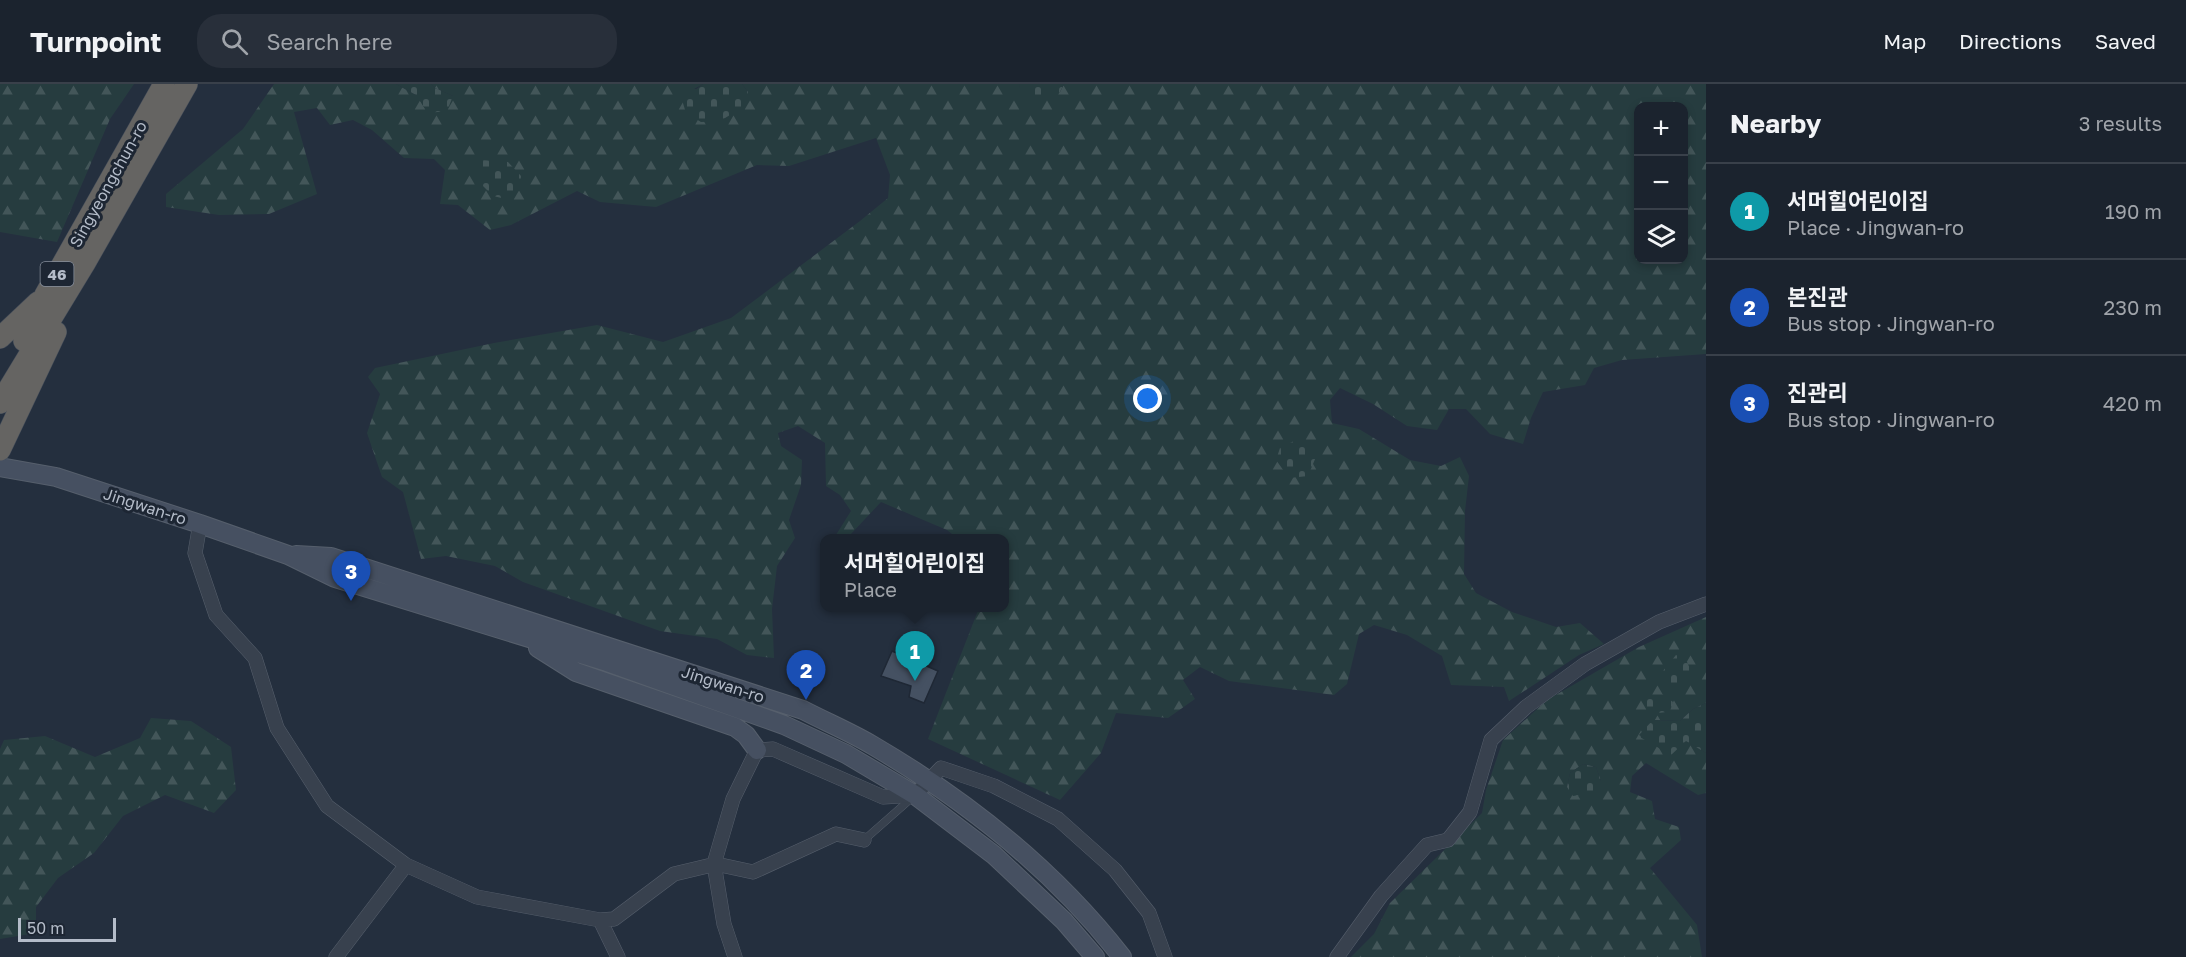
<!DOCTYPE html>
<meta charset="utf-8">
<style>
:root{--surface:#1b232e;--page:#282f3a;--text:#f1f3f6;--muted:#a0a4aa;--line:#39404a;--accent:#db2777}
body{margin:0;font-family:"Golos Text","Noto Sans KR",sans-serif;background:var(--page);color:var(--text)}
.controls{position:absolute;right:18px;top:18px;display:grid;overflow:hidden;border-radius:12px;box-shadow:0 3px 9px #0003}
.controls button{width:54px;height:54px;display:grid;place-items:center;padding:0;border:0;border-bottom:2px solid var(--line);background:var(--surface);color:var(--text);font:30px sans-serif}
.scale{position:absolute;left:18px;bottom:15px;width:98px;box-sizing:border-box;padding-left:6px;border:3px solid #b4bcc9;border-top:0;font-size:16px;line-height:21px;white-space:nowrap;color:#b4bcc9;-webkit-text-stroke:4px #1d2633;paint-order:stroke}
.you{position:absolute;left:1148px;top:315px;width:21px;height:21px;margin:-15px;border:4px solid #fff;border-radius:50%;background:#1a73e8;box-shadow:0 0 0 9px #1a73e833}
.badge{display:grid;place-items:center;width:39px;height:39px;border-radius:50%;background:var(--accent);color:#fff;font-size:20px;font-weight:700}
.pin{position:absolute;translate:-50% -50px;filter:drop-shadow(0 2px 3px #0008)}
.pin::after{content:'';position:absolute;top:32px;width:21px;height:18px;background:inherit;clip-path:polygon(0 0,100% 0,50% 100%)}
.popup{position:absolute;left:820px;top:450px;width:189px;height:78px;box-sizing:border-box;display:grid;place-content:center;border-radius:12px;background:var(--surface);filter:drop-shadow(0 2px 4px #0005);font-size:20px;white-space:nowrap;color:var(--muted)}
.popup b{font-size:22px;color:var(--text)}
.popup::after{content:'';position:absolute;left:50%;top:100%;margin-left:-12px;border:12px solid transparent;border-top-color:var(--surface)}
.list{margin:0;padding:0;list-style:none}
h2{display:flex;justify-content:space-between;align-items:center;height:78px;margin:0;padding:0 24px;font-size:26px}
h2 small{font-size:20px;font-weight:400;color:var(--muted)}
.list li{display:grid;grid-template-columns:39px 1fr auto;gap:18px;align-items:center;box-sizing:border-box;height:96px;padding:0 24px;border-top:2px solid var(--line)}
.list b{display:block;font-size:22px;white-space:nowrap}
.list p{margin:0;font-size:20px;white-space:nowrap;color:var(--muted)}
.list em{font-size:20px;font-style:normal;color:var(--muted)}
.icon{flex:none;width:33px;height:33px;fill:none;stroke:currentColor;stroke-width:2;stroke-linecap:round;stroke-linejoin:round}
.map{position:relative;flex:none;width:1706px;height:873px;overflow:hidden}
header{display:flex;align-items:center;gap:36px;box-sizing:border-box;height:84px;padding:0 30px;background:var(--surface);border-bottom:2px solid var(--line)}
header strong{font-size:28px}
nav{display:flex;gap:33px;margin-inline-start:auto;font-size:21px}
.search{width:420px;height:54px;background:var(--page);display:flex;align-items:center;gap:15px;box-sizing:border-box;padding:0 21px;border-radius:24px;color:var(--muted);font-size:22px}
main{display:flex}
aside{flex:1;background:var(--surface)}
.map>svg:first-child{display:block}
</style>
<header>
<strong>Turnpoint</strong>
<div class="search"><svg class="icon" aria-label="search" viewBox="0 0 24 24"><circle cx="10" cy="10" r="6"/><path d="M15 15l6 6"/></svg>Search here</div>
<nav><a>Map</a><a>Directions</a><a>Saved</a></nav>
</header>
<main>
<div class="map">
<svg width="1706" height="873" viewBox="0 0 1706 873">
<defs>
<pattern id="forest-firs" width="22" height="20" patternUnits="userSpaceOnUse" patternTransform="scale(1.5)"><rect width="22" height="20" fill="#263c3f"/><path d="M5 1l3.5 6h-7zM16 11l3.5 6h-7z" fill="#435659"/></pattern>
<pattern id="cemetery-stones" width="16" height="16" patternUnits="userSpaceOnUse" patternTransform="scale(1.5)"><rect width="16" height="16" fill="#263c3f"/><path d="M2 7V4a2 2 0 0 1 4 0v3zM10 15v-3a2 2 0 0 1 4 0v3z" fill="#435659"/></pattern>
</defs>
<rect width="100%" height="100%" fill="#242f3e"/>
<path fill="url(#forest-firs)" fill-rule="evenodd" d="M0,0H134L110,35L57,158L0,148Z
M274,0H396L416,11L453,12L435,4L431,0H703L694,5L748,8L742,0H1020L1019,9L1060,8L1064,0H1706V270L1622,276L1594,284L1585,301L1543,308L1531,334L1523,360L1490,350L1466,325H1449L1437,346L1407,342L1373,320L1340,304L1330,316L1332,339L1359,345L1410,376L1441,382L1460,373L1469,392L1465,427L1464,490L1476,509L1512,528L1556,543L1580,539L1604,560L1579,571L1509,617L1504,603L1451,601L1442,572L1407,551L1374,541L1359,550L1347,600L1334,611L1229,597L1200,583L1183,596L1195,615L1168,634L1116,629L1101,669L1060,716L928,655L979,524H1005V454H957L947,446L881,418L850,451L834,454L851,427L840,411L826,402L825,359L798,342L778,349L781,362L802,376L801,401L789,436L795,454L777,482L772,525L774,574L747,571L717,555L660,547L523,498L495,482L446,472L421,475L403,408L382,393L367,349L380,310L368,293L375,284L494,259L597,241L663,258L731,234L860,137L888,114L890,91L876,54L789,82L757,81L656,123L600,118L577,107L511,141L490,146L458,121L440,120L445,86L434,75L404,74L372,46L353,36L330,41L317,24L294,28L317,110L269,130L219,131L166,123V110L243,45ZM1638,22H1684V176H1638Z
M1706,533V619L1693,625L1680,637L1653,636L1706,669V709L1698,711L1646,679L1632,692L1630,708L1652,717L1655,735L1679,743L1681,756L1650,784L1697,841L1702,873H1351L1374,850L1390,819L1482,729L1486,706L1503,656L1547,616L1639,563ZM1583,680L1596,683L1601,697L1567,703L1570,689Z
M151,634L191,637L231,663L236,706L214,729L165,711L123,732L94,769L58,794L36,823V849L0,855V665L4,656L45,652L95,673L140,654Z"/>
<path fill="url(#cemetery-stones)" d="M396,0H431L435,4L453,12L447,27L428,29L416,11Z
M703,0H742L748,8L740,25L720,37L701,38L686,29L682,16Z
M1020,0H1064L1060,8L1040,18L1018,9Z
M480,76L508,78L521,92L520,106L506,115L493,112L477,96Z
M1302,353L1318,368L1308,392L1289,394L1276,376L1280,364Z
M1676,571L1687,578L1692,589L1684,600L1671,606L1663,599V587Z
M1662,610L1673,618L1670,627C1657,631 1649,628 1642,617Z
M1706,619V669L1686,657L1671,671L1638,652L1653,636L1680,637L1693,625Z
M1583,680L1596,683L1601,697L1594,709L1573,712L1567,703L1570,689Z"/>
<path fill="#455162" stroke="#1f2835" stroke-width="1.5" d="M892,567L938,587L924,619L909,613L911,602L881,592Z"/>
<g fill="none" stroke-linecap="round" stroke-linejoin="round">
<g stroke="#565f6c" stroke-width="8">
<path id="service" d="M864,756L914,712"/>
</g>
<g stroke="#565f6c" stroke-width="15">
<path id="minor" d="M200,440L195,469L216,531L255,574L277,644L327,722L406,781L477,813L600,836L618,873
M600,836L614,835L674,790L716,780L753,788L836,750L864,756
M336,873L406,781
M735,873L724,840L714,780L733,715L757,666L773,665L883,713L915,711L941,684L994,702L1058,735L1115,786L1149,829L1165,873
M1337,873L1381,812L1427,761L1448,756L1470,728L1491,656L1526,623L1585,580L1659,538L1706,520"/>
</g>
<g stroke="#565f6c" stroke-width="20">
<path id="secondary" d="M0,383L56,393L200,440L288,471L335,494L607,578L784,641L846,670L915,711L994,771L1064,837L1095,873
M296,471L331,473L803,626C826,638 850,648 872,661C966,716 1055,787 1122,873
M538,564L576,588L735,643L746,651L757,666"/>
</g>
<g stroke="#434c59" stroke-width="22">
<path id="trunk" d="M0,254L38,218
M24,257L45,211L164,0
M0,319L85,179L187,0
M0,366L56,248"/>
</g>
<use href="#service" stroke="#38414e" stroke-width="7"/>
<use href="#minor" stroke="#38414e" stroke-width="14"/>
<use href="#secondary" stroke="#465061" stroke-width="18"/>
<use href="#trunk" stroke="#656462" stroke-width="21"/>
</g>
<g text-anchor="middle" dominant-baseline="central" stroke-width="6" stroke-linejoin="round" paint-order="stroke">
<rect fill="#1d2633" stroke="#878f9c" stroke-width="1.5" x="40.5" y="178" width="33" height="24" rx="4.5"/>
<g font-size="15" font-weight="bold" fill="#b4bcc9">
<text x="57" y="190">46</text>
</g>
<g font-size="16" fill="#b4bcc9" stroke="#1d2633">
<text transform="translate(108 100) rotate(-61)">Singyeongchun-ro</text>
<text transform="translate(145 422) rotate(18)">Jingwan-ro</text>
<text transform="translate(723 600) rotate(18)">Jingwan-ro</text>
</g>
</g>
</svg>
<div class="controls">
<button>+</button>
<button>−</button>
<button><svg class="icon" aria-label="layers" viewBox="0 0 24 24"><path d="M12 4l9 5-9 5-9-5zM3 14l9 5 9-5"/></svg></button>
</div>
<div class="scale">50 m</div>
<div class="you"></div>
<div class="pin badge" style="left:915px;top:597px;background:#0f9aa8">1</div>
<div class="popup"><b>서머힐어린이집</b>Place</div>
<div class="pin badge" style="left:806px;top:616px;background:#1a4fb4">2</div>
<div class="pin badge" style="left:351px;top:517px;background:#1a4fb4">3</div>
</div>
<aside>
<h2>Nearby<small>3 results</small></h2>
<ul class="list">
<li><span class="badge" style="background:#0f9aa8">1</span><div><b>서머힐어린이집</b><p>Place · Jingwan-ro</p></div><em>190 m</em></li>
<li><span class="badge" style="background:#1a4fb4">2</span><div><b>본진관</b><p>Bus stop · Jingwan-ro</p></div><em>230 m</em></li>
<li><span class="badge" style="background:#1a4fb4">3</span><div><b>진관리</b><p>Bus stop · Jingwan-ro</p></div><em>420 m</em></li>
</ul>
</aside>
</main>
